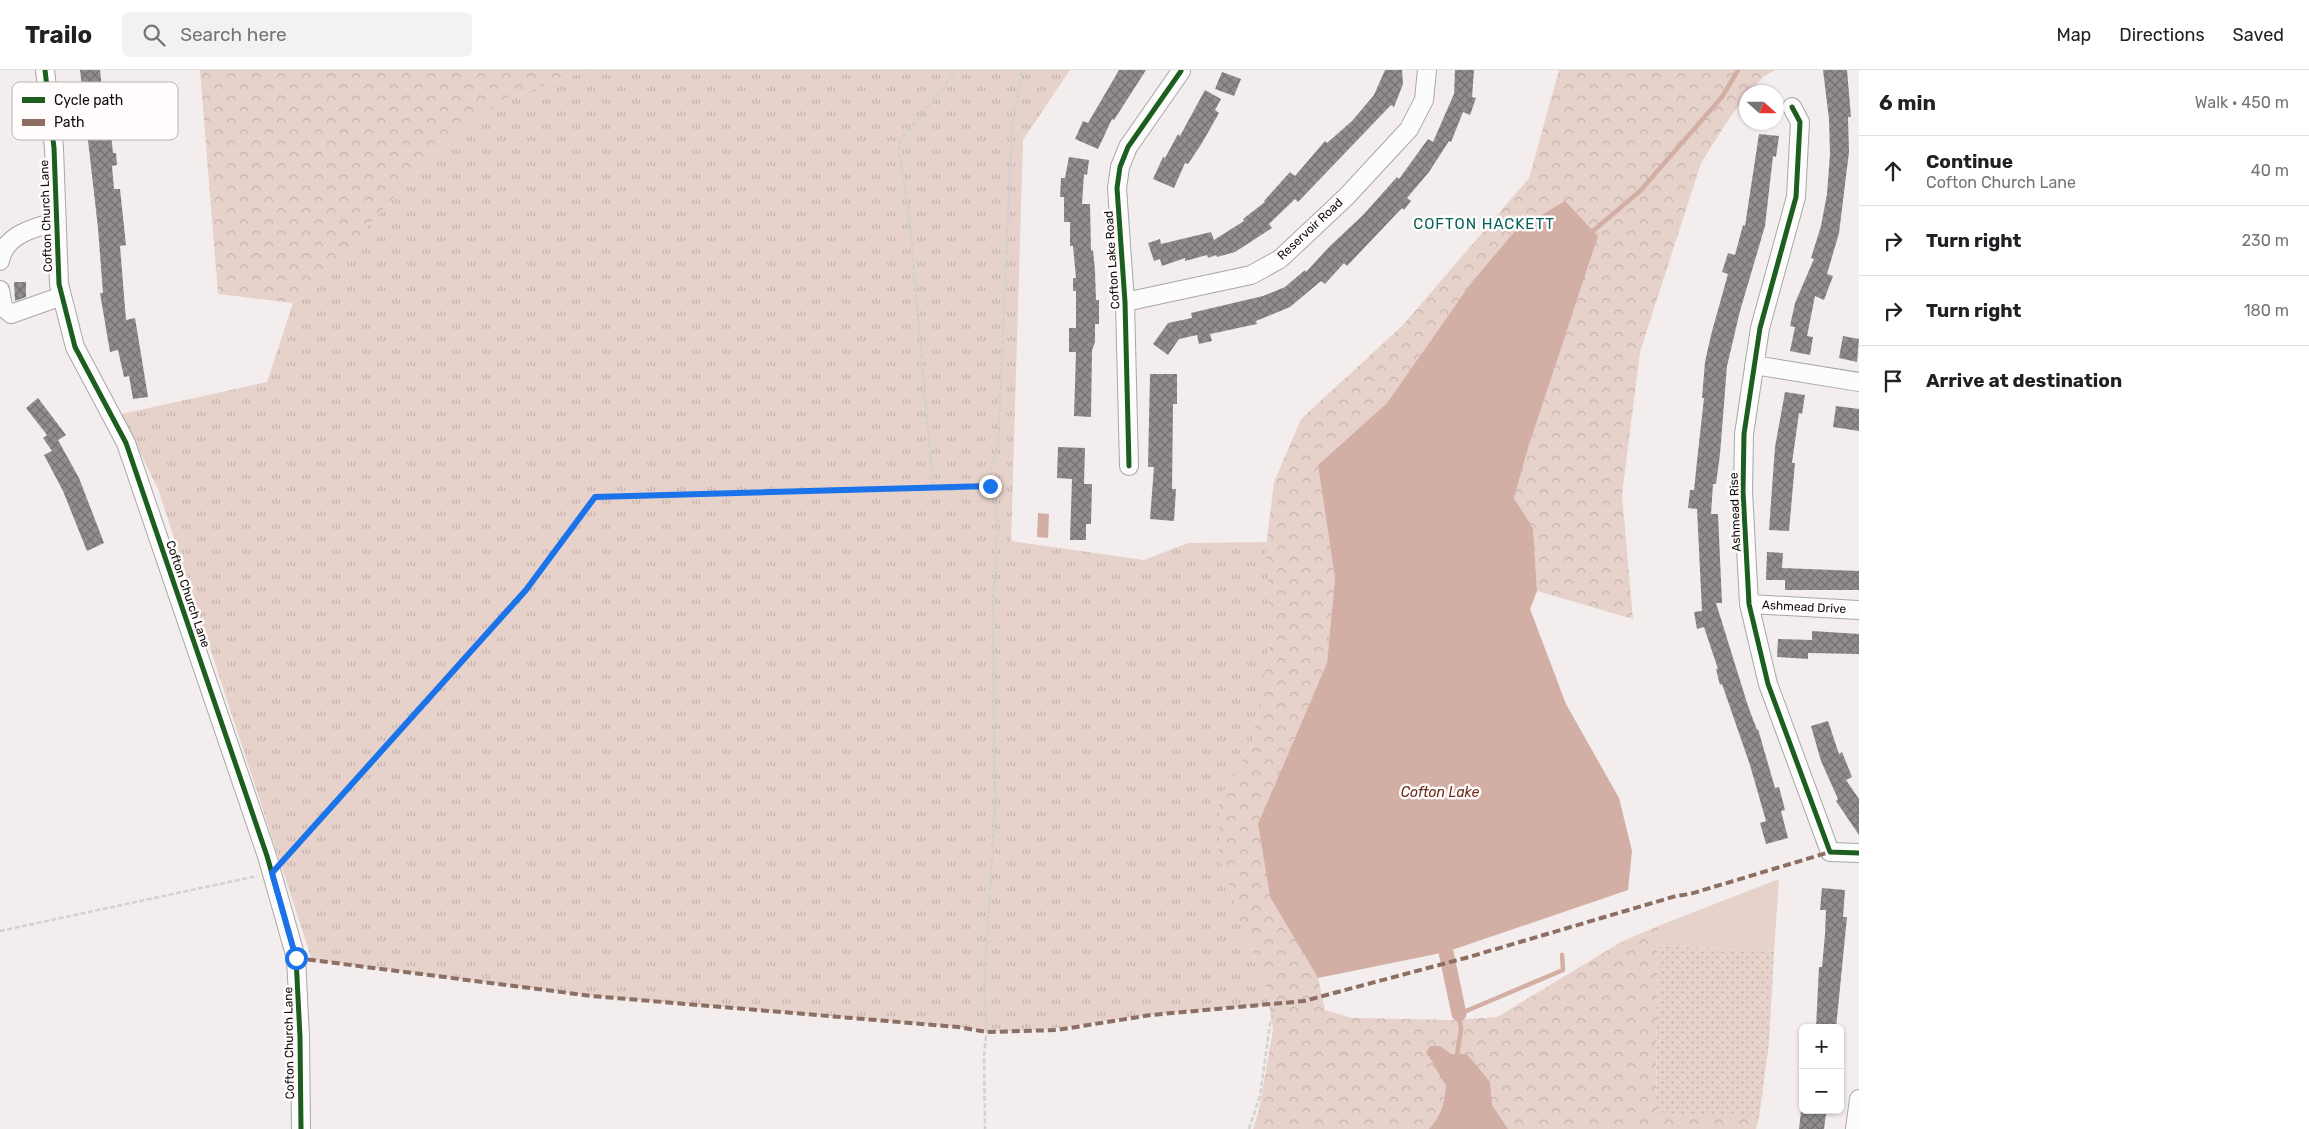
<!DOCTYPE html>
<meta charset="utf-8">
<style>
:root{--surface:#fff;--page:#f2f2f2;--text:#202124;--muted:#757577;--line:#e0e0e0}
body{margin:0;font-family:Rubik,sans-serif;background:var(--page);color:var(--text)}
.controls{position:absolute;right:15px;bottom:15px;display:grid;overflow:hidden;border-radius:8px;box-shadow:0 1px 4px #0004}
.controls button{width:45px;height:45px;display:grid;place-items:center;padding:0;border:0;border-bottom:1px solid var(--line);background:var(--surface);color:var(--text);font:25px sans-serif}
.compass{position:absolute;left:1739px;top:15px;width:45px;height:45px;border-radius:50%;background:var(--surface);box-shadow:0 1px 4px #0004;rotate:111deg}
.stop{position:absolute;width:15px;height:15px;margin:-11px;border:4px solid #1a73e8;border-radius:50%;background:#fff}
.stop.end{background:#1a73e8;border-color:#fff;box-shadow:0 1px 5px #0008}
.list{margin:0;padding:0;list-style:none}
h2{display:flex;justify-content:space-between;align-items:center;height:65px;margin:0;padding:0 20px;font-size:21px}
h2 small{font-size:16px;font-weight:400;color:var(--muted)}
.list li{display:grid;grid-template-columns:32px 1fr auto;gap:15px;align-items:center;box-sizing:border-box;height:70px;padding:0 20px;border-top:1px solid var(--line)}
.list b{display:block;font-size:19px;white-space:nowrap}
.list p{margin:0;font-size:16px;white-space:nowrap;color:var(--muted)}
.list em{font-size:16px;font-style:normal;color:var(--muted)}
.icon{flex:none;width:28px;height:28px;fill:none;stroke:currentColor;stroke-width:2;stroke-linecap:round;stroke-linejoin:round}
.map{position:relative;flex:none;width:1859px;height:1059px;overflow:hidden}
header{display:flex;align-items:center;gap:30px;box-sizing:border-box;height:70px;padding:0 25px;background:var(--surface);border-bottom:1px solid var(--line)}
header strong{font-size:24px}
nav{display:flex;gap:28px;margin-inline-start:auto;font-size:18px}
.search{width:350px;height:45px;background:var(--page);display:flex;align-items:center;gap:12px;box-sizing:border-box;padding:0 18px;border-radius:8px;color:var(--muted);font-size:19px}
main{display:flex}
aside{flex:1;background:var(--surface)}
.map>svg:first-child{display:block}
</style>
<header>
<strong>Trailo</strong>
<div class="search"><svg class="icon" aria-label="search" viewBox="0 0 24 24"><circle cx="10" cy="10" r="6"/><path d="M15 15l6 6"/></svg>Search here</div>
<nav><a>Map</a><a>Directions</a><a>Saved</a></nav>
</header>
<main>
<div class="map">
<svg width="1859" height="1059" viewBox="0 0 1859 1059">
<defs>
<pattern id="grass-tufts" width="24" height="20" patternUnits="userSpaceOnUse" patternTransform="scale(1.25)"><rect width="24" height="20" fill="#e7d1cb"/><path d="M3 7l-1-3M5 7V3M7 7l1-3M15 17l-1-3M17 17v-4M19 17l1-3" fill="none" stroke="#c5b2ad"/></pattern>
<pattern id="forest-crowns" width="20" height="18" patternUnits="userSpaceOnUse" patternTransform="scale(1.25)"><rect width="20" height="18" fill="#e7d1cb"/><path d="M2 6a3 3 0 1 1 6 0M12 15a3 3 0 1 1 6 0" fill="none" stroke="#c5b2ad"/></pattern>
<pattern id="garden-dots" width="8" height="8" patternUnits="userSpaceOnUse" patternTransform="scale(1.25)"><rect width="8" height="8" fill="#e7d1cb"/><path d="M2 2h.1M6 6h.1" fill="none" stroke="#c5b2ad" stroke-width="1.8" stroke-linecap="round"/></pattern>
<pattern id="building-cross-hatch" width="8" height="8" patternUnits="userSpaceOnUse" patternTransform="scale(1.25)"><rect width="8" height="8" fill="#908d8c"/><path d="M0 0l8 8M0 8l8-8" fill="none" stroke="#747171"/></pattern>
</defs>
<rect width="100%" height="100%" fill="#f3eeed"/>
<path fill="url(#grass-tufts)" d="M589,0H1070L1023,70L1011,471L1144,490L1188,473L1267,472L1271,566L1252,674L1219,729V786L1241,854L1266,916L1269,935C1230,938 1190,940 1151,945C1086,952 1023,969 958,957L592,926L312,890L158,419L121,344L267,312L293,233L323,213L368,156L420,99L502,30Z"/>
<path fill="url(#forest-crowns)" d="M200,0H589L502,30L420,99L368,156L323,213L293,233L218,224Z
M1559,0H1775L1763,7L1750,22H1746V27L1730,47L1701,93L1640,282L1622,425L1633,549L1537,521L1533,458L1514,428L1529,375L1515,161L1471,213L1387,333L1318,395L1335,508L1327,593L1258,754L1270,827L1318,908L1325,940L1352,948L1455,950L1497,947L1621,872L1658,856L1656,1041L1759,1048L1756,1059H1253L1259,1040L1273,960L1266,916L1241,854L1219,786V729L1252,674L1271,566L1266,478L1274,412L1301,349L1403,255L1529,108Z"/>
<path fill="#e7d1cb" d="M1779,809L1774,882L1658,875V856Z"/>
<path fill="url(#garden-dots)" d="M1658,875L1774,882L1769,973L1759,1048L1656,1042Z"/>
<path fill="#d3aea5" d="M1565,131L1598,166L1529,375L1514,428L1533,458L1537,521L1530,539L1566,634L1619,728L1632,781L1628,820L1446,882L1318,908L1270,827L1258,754L1327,593L1335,508L1318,395L1387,333L1471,213L1515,161Z
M1038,443L1049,444L1048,468L1037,467Z
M1430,976H1440L1451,984H1466C1475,992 1482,1003 1490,1012L1492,1035L1508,1059H1429C1441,1046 1445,1033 1446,1015C1438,1005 1435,993 1426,983Z"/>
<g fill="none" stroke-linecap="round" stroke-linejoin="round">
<path stroke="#d3aea5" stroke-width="4.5" d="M1593,161L1640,121L1722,27L1738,0
M1457,985L1461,959L1459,944L1563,900L1562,885"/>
<path stroke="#d3aea5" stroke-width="15" d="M1446,882L1459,944"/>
</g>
<path fill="url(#building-cross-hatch)" d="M80,0H100L103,28L107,27L113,83H116L117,95L112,96L114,119H120L126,175L120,176L126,250L135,248L148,327L133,329L129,306L124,307L118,280L110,282L100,223H103L98,158Z
M1119,0H1146L1114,50L1112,49L1098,79L1075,69L1083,51L1088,53Z
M1385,0H1402L1403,14L1394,37L1391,35L1298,132L1295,129L1269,154L1272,158L1235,182L1217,187L1216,185L1208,188L1207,185L1185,191V188L1162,196L1160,189L1154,191L1148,173L1160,169L1161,174L1211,162L1214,170L1244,151L1243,149L1265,132L1264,131L1290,102L1295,106L1325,71L1327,73L1352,51L1374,25Z
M1455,0H1474L1472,27L1476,28L1470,45L1463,42L1451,72L1449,71L1429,102L1407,128L1411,131L1404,140L1402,138L1347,196L1344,193L1325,214L1321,211L1290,237L1256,251L1257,254L1210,264L1212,271L1199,274L1197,265L1179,269L1168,285L1153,274L1168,253L1192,248L1191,243L1263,226L1285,217L1305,200L1306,202L1329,177L1363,145L1397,107L1399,109L1428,69L1433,72L1454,24Z
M1823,0H1847L1851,47H1848L1849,82L1839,163L1827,204L1833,206L1824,230L1815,226L1807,266L1813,267L1810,285L1790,281L1795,257L1790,256L1795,233L1814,189L1811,188L1821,156L1827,124L1830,84L1829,49Z
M1222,2L1241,9L1234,26L1215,19Z
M1205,20L1221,29L1215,40L1219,43L1202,73L1188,94L1185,93L1174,118L1153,109L1163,87L1165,88L1178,64L1180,66Z
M1759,64L1779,66L1776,87L1773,86L1765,156L1740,241L1727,296L1720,384L1716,414H1713L1711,444H1718L1722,533H1716L1748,636L1757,660L1758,659L1775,718L1779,717L1785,740L1781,741L1788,768L1766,774L1760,753L1766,751L1750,695L1722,614L1720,615L1716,599H1718L1704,557L1697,559L1694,542L1702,541L1697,439L1688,438L1690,420H1694L1698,382L1704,328H1702L1705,292L1711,265L1728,204L1722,202L1728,183L1735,185L1743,155L1745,156Z
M1069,87L1089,90L1087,105L1084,104L1082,134H1090L1091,181L1093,180L1095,201L1096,230H1099V254H1095V272L1092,280L1091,347L1074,346L1076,282H1069V258H1076V221H1073V208H1076L1073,176H1070V152H1064V127H1060L1061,108H1065Z
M14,212H26V227L15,231Z
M1843,266L1859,269L1857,292L1839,288Z
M1150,304H1177V334H1173L1172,419H1176L1174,451L1150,449L1154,397H1148Z
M1785,322L1805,325L1802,344L1799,343L1792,393H1795L1789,461L1769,460L1775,377Z
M38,328L66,365L58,370L79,408L104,473L87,481L63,421L44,385L52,381L43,368L47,365L26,338Z
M1836,336L1859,339V361L1833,357Z
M1058,377L1085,378L1084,414H1092L1091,454H1086V470H1070L1072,409L1057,408Z
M1767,482L1783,483L1782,498L1859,501V520H1785V510H1766Z
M1812,561L1859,564V584L1808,583V589L1777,587L1778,569L1812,570Z
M1828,651L1839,684L1842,682L1852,707L1846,710L1859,729V765L1836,731L1838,729L1821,691L1811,656Z
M1822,818L1845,820L1843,847H1847L1836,958H1816L1819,897H1822L1825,864L1826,840H1820Z
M1801,1041L1826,1044L1824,1059H1799Z"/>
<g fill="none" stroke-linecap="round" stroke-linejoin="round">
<g stroke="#a9a6a6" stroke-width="20">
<path id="minor" d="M45,0L54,78L59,214L75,277L126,373L267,786L296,888L300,967L301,1059
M1792,37L1800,52L1796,127L1760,258L1744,364L1743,421L1749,534L1768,614L1830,782L1859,783
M0,191C4,165 35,157 56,152
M0,220L3,237L11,244L62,226
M1125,232L1251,205L1280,189L1347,126L1409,59L1424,30L1427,0
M1754,295L1859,312
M1129,396L1125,232L1117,118L1120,97L1128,77L1181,1
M1749,534L1859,540
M1855,1059L1859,1029"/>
</g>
<path stroke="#d2d0d0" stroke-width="2.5" stroke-dasharray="5 2.5" stroke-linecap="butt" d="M933,416L908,135L898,74L957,0
M990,416V403L998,377L1012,57L1022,0
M284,790L526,520L595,427L990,416L998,449L993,538L995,738L984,921L987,957L984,985L985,1059
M0,861L257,806
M1249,1059L1260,1026L1270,954L1274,941L1283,933"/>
<use href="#minor" stroke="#fdfcfc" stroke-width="18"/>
<path stroke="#8d6e63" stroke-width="4" stroke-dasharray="8 4" stroke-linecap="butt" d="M296,888L592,926L958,957L987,962L1057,960L1151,945L1304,931L1469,887L1676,826L1690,824L1830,782"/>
<g stroke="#fffcfb" stroke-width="8">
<path id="cycleway" d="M45,0L54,78L59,214L75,277L126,373L267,786L296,888L300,967L301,1059
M1792,37L1800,52L1796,127L1760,258L1744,364L1743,421L1749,534L1768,614L1830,782L1859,783
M1129,396L1125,232L1117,118L1120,97L1128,77L1181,1"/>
</g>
<use href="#cycleway" stroke="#1b5e20" stroke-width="5"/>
</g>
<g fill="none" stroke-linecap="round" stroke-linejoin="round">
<path stroke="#1a73e8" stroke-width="6" d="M296,888L272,803L526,520L595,427L990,416"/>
</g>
<g text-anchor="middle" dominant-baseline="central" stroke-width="5" stroke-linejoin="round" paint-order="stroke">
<g font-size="12" fill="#0e0b0b" stroke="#fffcfb">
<text transform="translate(46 146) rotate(-92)">Cofton Church Lane</text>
<text transform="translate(1310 159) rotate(-43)">Reservoir Road</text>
<text transform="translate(1112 190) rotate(-94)">Cofton Lake Road</text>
<text transform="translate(1735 442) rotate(-92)">Ashmead Rise</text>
<text transform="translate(188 524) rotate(71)">Cofton Church Lane</text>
<text transform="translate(1804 537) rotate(3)">Ashmead Drive</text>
<text transform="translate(289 973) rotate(-91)">Cofton Church Lane</text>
</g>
<g font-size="14" font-style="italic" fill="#6a2c1c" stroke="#fffcfb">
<text x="1440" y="722">Cofton Lake</text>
</g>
<g font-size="15" letter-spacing="1" fill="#00645c" stroke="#fffcfb">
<text x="1484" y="154">COFTON HACKETT</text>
</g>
</g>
<rect x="12" y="12" width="166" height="58" rx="8" fill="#fffcfb" stroke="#b7b4b3" stroke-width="1"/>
<rect x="22" y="27" width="23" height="6" fill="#1b5e20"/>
<rect x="22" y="49" width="23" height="7" fill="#8d6e63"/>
<g font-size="14" fill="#0e0b0b">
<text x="54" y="35">Cycle path</text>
<text x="54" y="57">Path</text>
</g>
</svg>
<div class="controls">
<button>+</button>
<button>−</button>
</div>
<svg class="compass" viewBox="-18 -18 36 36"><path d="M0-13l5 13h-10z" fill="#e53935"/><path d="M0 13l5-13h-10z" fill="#757577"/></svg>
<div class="stop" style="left:296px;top:888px"></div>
<div class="stop end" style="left:990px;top:416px"></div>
</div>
<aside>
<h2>6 min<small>Walk · 450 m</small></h2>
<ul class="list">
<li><svg class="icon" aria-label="ahead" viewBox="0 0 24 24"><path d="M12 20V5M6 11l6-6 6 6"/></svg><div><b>Continue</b><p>Cofton Church Lane</p></div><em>40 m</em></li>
<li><svg class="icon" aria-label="right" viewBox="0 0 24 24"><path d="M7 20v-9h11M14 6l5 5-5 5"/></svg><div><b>Turn right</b></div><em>230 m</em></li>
<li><svg class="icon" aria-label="right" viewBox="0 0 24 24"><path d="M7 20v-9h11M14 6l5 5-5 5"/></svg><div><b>Turn right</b></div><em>180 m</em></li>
<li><svg class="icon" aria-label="arrive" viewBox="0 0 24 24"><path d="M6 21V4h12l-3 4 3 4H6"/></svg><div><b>Arrive at destination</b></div></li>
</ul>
</aside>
</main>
